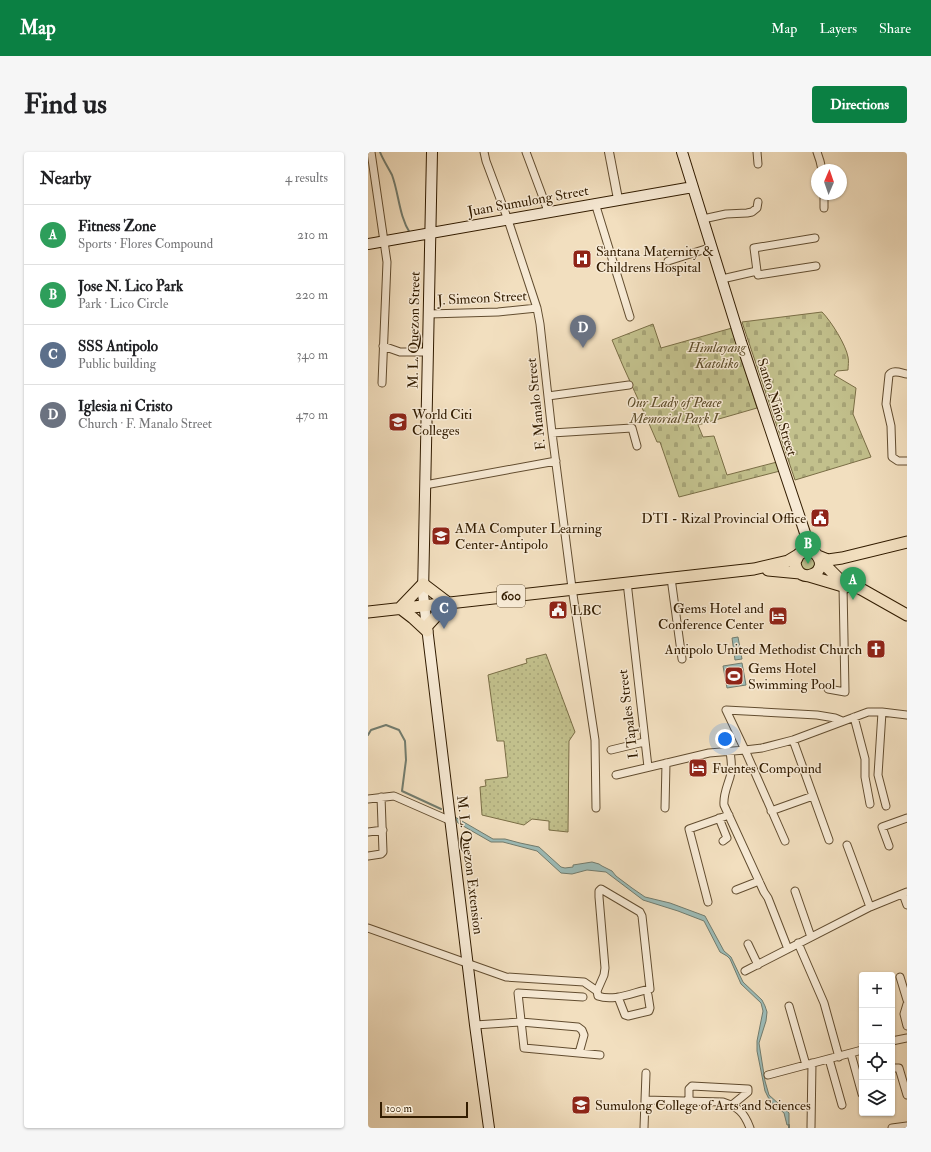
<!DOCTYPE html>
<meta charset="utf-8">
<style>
:root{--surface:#fff;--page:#f6f6f6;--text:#202124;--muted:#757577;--line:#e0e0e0;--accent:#0b8043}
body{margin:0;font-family:"IM FELL Double Pica",serif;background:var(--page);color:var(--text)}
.controls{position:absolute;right:12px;bottom:12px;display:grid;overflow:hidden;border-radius:4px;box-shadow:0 1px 3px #0004}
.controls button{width:36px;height:36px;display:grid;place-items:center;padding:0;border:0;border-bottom:1px solid var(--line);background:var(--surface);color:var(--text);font:20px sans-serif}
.compass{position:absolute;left:443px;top:12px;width:36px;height:36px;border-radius:50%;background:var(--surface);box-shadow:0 1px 3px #0004;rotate:2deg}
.scale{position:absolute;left:12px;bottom:10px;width:88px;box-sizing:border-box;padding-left:4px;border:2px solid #321c00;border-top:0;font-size:11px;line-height:14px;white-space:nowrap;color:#321c00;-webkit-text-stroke:3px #f7ead5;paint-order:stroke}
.you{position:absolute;left:357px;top:587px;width:14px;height:14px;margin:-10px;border:3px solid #fff;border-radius:50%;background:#1a73e8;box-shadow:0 0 0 6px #1a73e833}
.badge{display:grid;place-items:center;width:26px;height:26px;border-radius:50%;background:var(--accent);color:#fff;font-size:13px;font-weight:700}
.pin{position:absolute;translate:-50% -33px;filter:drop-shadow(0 1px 2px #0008)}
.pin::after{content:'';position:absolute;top:21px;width:14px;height:12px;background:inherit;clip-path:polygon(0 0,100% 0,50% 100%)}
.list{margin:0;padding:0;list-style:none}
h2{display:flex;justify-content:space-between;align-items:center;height:52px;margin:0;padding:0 16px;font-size:17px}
h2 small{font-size:13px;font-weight:400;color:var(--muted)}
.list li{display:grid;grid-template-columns:26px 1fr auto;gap:12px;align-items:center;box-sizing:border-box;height:60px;padding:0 16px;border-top:1px solid var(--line)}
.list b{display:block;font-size:15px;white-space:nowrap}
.list p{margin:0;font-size:13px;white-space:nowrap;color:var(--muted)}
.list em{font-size:13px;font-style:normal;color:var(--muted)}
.icon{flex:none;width:22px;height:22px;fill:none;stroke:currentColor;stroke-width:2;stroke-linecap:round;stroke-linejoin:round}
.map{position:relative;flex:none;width:539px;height:976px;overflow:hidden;border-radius:4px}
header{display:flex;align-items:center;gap:24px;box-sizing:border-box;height:56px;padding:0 20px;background:var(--accent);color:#fff}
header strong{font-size:19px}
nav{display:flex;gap:22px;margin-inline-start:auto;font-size:14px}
.intro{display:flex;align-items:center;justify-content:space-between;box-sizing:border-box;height:96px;padding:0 24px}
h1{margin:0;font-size:28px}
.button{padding:10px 18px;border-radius:4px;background:var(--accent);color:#fff;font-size:14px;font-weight:700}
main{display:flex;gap:24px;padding:0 24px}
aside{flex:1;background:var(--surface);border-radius:4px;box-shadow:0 1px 3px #0004}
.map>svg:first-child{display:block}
</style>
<header>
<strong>Map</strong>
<nav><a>Map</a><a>Layers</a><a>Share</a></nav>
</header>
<div class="intro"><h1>Find us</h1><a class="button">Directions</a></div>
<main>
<aside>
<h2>Nearby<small>4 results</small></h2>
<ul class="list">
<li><span class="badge" style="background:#2e9e5b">A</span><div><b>Fitness Zone</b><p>Sports · Flores Compound</p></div><em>210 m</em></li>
<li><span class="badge" style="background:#2e9e5b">B</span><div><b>Jose N. Lico Park</b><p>Park · Lico Circle</p></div><em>220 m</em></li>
<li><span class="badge" style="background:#5c6f8a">C</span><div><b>SSS Antipolo</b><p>Public building</p></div><em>340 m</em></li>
<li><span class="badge" style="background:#6b7280">D</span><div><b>Iglesia ni Cristo</b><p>Church · F. Manalo Street</p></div><em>470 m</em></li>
</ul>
</aside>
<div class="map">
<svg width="539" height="976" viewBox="0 0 539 976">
<defs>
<pattern id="grass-dots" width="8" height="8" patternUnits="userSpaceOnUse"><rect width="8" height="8" fill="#c2c08c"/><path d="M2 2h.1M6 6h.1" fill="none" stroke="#a7a477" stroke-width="1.8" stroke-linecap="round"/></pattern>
<pattern id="cemetery-stones" width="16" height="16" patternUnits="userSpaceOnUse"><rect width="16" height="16" fill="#c2c08c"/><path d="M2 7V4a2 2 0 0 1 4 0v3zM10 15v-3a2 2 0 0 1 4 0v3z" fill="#a7a477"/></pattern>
<pattern id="park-tufts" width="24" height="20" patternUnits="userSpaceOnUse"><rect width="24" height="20" fill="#c2c08c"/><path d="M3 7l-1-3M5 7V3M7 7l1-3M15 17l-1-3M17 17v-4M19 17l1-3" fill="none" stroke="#a7a477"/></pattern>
</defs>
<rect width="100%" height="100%" fill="#f2dfbf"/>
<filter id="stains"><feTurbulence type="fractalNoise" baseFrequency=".005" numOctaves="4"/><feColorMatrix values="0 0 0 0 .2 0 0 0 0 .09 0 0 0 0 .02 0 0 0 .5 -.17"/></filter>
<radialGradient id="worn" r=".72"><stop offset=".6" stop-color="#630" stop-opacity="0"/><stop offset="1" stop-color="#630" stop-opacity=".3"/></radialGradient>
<path fill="url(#grass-dots)" stroke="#7a6e46" d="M178,502L207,580L201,589L200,680L181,678V669L164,667L156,673L114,663L112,635L118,634L117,628L140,625L136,589H129L120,523L159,511L158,507Z"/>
<path fill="url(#cemetery-stones)" stroke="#7a6e46" d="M454,160C463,169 478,193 480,205C481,209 480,214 480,218L469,219L466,223L488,236L485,262L503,305L427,328L374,170Z
M285,172L293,196L364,176L389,256L330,273L335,285L346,284L359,323L409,310L412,319L311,345L292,290H289C275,256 258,223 244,188Z"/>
<path fill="url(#park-tufts)" stroke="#7a6e46" d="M442,403L447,408V416L437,420L431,411L434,406Z"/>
<path fill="#9cbcb8" stroke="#727c6e" d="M370,485L374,507L367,508L364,486Z
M374,511L378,533L359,536L355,514Z
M87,665L125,687H137L152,691L171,695L193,715L197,716L205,715V713L224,710L231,712L234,714L244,719L248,724L264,736L277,745L302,751L337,764L356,799L363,805L375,830L394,848L397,854L399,860L398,869L391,891L397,929L401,943L421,961V973H419L416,961L402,949L397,939L389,899V889L395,859L393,851L373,832L362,807L359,804L352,800L336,769L310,759L275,748L238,720L219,718L204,722L193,721L169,699L135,690H123L90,671Z"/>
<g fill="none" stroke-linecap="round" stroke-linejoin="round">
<path stroke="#676c5c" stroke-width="1" d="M369,516L371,517L372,529L363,531L360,518Z"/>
<path stroke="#727c6e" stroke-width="2" d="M12,0C15,8 20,15 24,23C31,42 31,64 42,81
M0,583L3,578L18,573L31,578L37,589L38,608L34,639L73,657
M421,976V973"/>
<g stroke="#624d30" stroke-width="9">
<path id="minor" d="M3,0L19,110L14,231
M116,0L118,9L140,68L169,156L172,172L184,281L204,436L227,588L228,656
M158,0L180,59
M389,0L390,12
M449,0L452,9L454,18
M456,42V56
M227,51L262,165
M335,67L358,62L379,61L384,60L389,56L390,50
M300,109L344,95
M389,119L390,123L448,114
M354,127L389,119L386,96L447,86
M61,162L130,160L169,156
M15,194L32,200H60
M539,222C533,221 525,217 521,223L518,252L523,274L524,305L530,309H539
M180,244L261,233
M184,281L264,276L269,294
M57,333L188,309
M303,426L314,507
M259,430L280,615
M460,537L477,540L475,434
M514,560L510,623L518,654
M486,565L497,607V625L502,652
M425,588L461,688
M243,598L276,590
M362,599C363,608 365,617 362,625C359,635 355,643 356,653L396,740L400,746L420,797
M248,623L341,601L377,598L394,596L425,588L500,560H514L539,563
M0,647L26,644L83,669
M297,656L298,611
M403,659L445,644
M351,666L359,686L355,689
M0,680L15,678
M417,689L377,598L358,558L449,563L467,566L474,569
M479,693L502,755
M521,694L514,675L539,666
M0,704L13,702L15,700L13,645
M368,738L391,729
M427,739L443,785
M535,742L539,753
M340,750L321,677L361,663
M0,776L138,825L216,830L229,839L230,844C246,850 266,840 282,837L274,764L272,760L233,737L231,739V745L237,816L236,823L229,839
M430,791L456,851L471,905
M380,792L390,813
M377,819L502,755L539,740
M532,825L539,848
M215,845L150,841L156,896L232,903
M250,845L257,863L260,864L281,859L282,856L280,843
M539,852L536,862L539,874
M421,854L438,913
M107,873L153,870L210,875L214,878L216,883L211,901
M524,889L539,886
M483,902L494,942
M461,907L474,953
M524,916H531L539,943
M400,923L494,898
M277,948L355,950C370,955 376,960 382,976
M321,949V937L324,934L380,937V940L364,953
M443,975L444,911
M276,976L278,921
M524,976L539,974"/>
</g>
<g stroke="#624d30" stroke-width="10">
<path id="tertiary" d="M241,0L250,47"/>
</g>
<g stroke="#321c00" stroke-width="12">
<path id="secondary" d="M64,0L55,442L107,873L121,976
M314,0L373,190L437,381L443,396L447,401
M0,92L325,35"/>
</g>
<g stroke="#321c00" stroke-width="13">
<path id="primary" d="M450,404L460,408L474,406L539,390
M452,408L474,430L493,437L539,463
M400,418L432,421
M441,424L478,435
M32,456L55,432L80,451
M32,456L45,466L59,479
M0,460L386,417L420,409L435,400L441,399L447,401C466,420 429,436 427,410L431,402
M58,475L80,451"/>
</g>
<use href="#minor" stroke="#f7ead5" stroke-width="7"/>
<use href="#tertiary" stroke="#f7ead5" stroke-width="8"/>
<use href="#secondary" stroke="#f7ead5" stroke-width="10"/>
<use href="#primary" stroke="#f2dfbf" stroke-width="11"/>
</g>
<defs>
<g id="hospital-square" transform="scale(1)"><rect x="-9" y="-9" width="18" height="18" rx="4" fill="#8f2418" stroke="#f7ead5"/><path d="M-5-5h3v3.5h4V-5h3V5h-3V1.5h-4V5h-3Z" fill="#fff"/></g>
<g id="university-square" transform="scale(1)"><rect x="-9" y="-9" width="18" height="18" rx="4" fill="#8f2418" stroke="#f7ead5"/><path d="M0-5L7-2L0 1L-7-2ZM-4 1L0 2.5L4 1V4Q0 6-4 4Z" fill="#fff"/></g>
<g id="civic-square" transform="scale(1)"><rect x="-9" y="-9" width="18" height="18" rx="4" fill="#8f2418" stroke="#f7ead5"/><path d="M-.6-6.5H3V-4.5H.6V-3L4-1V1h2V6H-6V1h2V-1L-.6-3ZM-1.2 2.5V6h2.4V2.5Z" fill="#fff"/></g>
<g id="school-square" transform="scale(1)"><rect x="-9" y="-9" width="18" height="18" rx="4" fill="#8f2418" stroke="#f7ead5"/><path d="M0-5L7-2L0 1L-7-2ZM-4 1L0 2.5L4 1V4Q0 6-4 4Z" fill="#fff"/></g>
<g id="hotel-square" transform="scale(1)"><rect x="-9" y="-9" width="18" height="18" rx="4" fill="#8f2418" stroke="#f7ead5"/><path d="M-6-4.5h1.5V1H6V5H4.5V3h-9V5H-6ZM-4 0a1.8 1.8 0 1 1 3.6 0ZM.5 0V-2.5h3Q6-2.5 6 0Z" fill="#fff"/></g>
<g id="church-square" transform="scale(1)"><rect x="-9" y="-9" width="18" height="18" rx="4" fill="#8f2418" stroke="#f7ead5"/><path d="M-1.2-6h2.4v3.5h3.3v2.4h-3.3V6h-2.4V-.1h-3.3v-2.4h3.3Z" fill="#fff"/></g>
<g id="stadium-square" transform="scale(1)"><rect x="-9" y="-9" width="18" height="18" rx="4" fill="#8f2418" stroke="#f7ead5"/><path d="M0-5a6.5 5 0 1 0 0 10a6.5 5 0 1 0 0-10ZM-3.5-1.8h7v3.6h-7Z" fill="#fff"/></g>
</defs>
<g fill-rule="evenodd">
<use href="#hospital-square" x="214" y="107"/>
<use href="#university-square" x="30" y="270"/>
<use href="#civic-square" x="452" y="366"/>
<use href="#school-square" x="73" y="384"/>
<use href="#civic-square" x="190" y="458"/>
<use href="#hotel-square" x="410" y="464"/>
<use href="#church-square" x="508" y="497"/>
<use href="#stadium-square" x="366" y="524"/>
<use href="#hotel-square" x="330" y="616"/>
<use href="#university-square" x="213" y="953"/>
</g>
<g text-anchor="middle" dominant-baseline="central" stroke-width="3" stroke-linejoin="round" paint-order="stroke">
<rect fill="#f7ead5" stroke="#6d5a40" stroke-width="1" x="129" y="433" width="28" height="22" rx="3"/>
<g font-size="13" font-weight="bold" fill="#321c00">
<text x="143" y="444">600</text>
</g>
<g font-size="14" fill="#321c00" stroke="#f7ead5">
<text transform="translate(160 49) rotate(-10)">Juan Sumulong Street</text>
<text transform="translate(114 146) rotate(-3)">J. Simeon Street</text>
<text transform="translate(46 178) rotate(-89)">M. L. Quezon Street</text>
<text transform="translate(168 252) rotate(-96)">F. Manalo Street</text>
<text transform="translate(409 255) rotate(72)">Santo Niño Street</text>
<text transform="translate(260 562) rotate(-97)">I. Tapales Street</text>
<text transform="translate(102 713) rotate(83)">M. L. Quezon Extension</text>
</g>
<g font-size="14" fill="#321c00" stroke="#f7ead5" text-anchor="start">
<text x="228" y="99">Santana Maternity &amp;<tspan x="228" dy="16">Childrens Hospital</tspan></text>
<text x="44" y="262">World Citi<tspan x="44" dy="16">Colleges</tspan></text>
<text x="438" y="366" text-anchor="end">DTI - Rizal Provincial Office</text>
<text x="87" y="376">AMA Computer Learning<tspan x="87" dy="16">Center-Antipolo</tspan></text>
<text x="396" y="456" text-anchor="end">Gems Hotel and<tspan x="396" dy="16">Conference Center</tspan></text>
<text x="204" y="458">LBC</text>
<text x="494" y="497" text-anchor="end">Antipolo United Methodist Church</text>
<text x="380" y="516">Gems Hotel<tspan x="380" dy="16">Swimming Pool</tspan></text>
<text x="344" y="616">Fuentes Compound</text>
<text x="227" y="953">Sumulong College of Arts and Sciences</text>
</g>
<g font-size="14" font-style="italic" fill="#5d4d2a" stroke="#f7ead5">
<text x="349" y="195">Himlayang<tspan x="349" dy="16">Katoliko</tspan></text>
<text x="306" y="250">Our Lady of Peace<tspan x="306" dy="16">Memorial Park I</tspan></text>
</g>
</g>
<rect width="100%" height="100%" filter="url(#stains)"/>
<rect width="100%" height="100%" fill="url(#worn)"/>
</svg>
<div class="controls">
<button>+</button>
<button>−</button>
<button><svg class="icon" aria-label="locate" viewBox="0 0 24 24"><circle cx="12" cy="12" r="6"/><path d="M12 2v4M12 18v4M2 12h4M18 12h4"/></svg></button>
<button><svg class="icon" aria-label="layers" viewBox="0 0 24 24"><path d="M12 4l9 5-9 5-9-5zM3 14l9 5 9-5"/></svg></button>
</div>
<svg class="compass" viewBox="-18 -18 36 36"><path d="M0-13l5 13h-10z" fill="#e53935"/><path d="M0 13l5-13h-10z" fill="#757577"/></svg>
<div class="scale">100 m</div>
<div class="you"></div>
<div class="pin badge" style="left:485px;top:448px;background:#2e9e5b">A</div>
<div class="pin badge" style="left:440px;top:412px;background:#2e9e5b">B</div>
<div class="pin badge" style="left:76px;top:477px;background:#5c6f8a">C</div>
<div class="pin badge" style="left:215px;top:196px;background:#6b7280">D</div>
</div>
</main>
